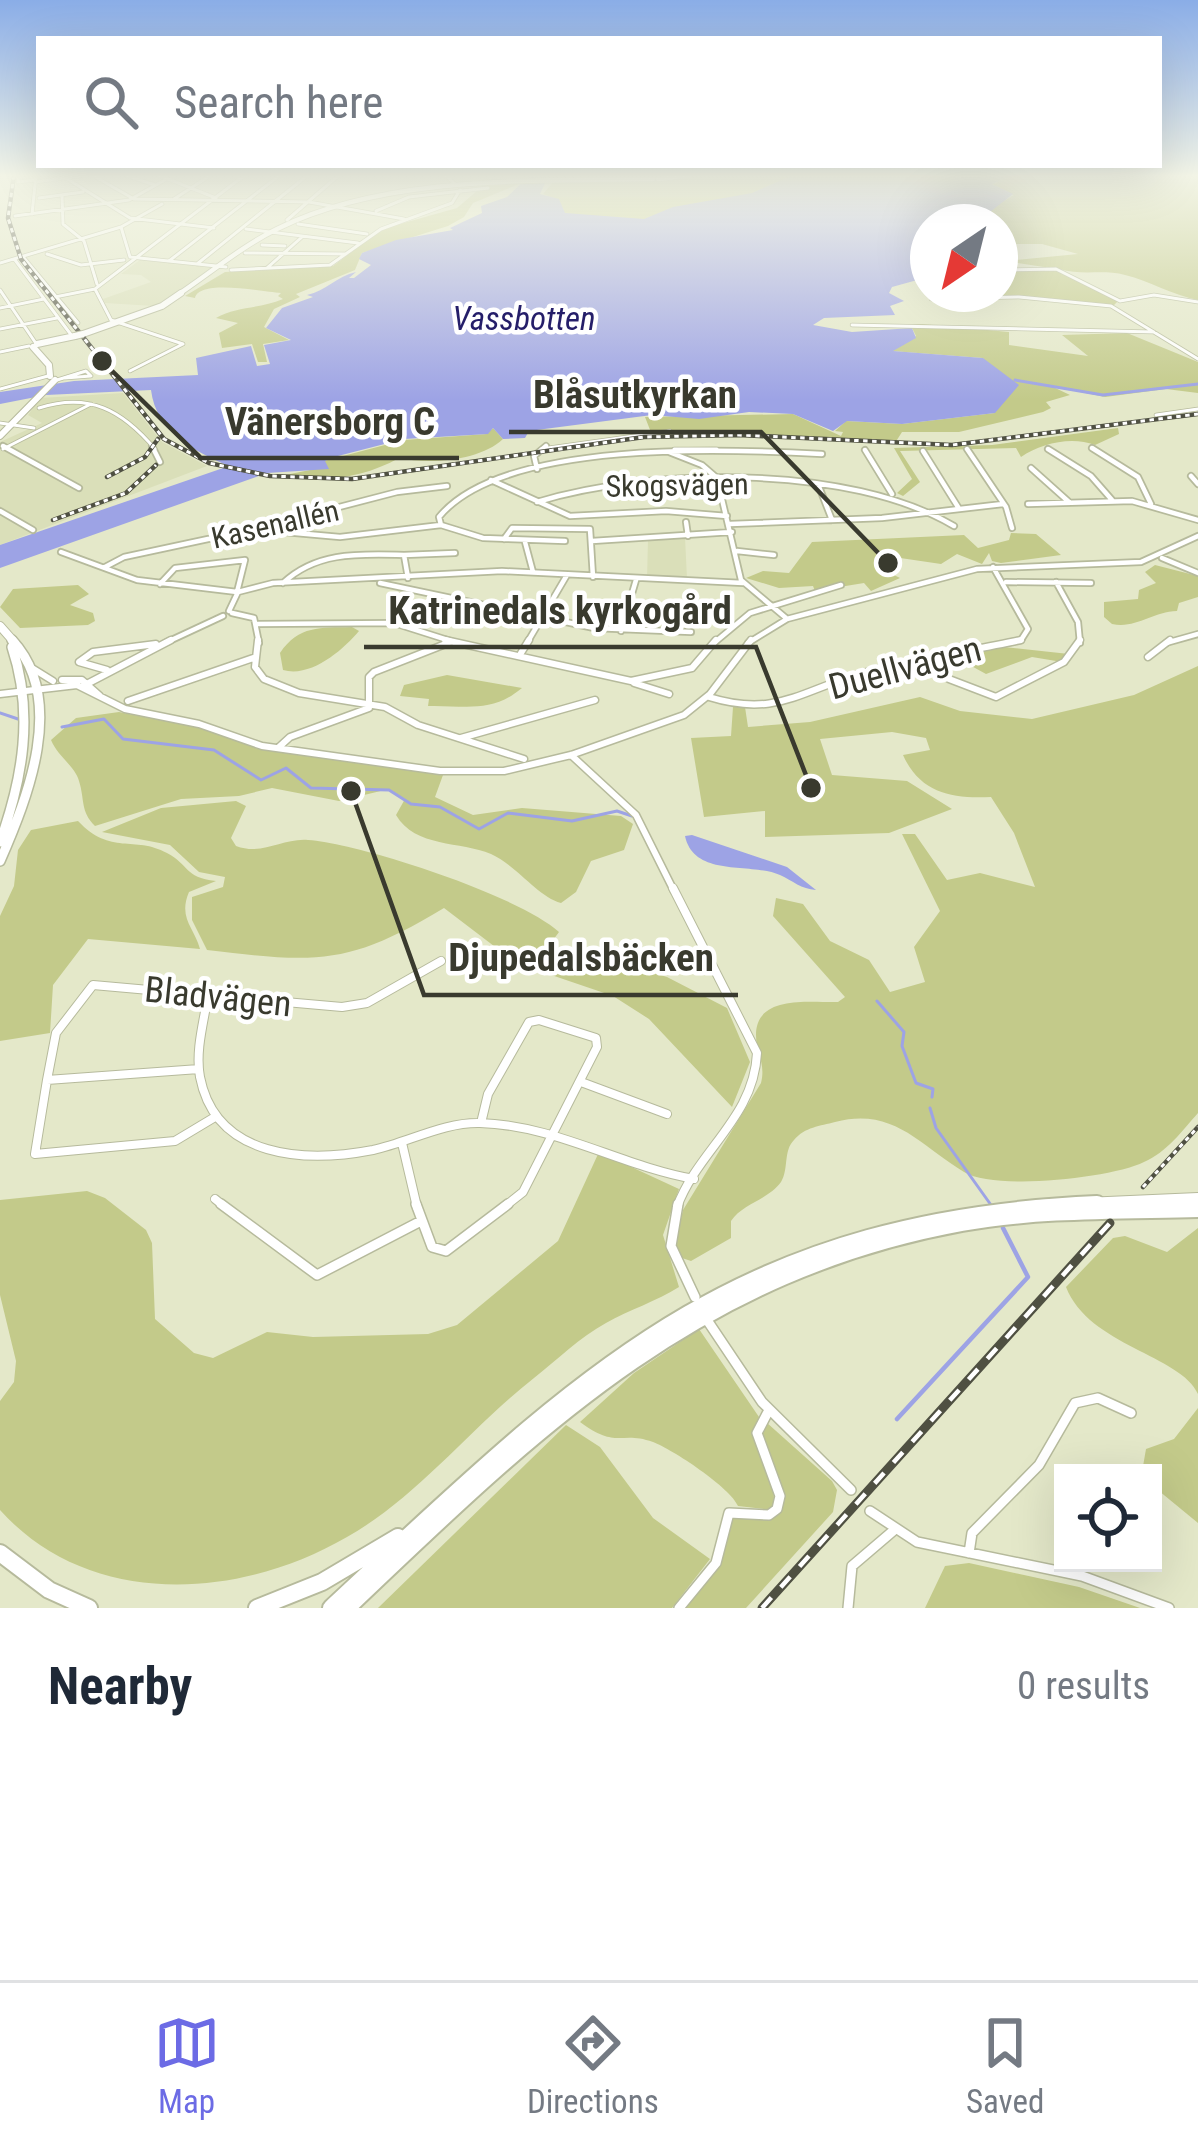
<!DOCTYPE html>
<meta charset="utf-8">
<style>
:root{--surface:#fff;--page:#f2f2f3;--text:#1f2937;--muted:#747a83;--line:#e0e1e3;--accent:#6c6be5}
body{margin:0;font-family:"Roboto Condensed",sans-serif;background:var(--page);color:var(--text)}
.controls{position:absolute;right:36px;bottom:36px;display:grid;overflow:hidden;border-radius:0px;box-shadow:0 12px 48px #0002}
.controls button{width:108px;height:108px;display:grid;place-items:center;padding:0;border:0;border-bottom:3px solid var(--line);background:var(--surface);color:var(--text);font:60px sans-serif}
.compass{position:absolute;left:910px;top:204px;width:108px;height:108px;border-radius:50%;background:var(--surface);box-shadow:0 12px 48px #0002;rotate:215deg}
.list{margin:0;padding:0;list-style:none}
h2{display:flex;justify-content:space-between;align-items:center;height:156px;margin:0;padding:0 48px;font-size:51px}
h2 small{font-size:39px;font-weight:400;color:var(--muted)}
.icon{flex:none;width:66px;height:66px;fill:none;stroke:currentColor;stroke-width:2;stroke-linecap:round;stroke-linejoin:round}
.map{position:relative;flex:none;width:1198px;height:1608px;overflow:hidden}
.search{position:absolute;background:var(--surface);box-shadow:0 12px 48px #0002;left:36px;right:36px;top:36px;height:132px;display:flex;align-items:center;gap:30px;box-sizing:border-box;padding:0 42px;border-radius:0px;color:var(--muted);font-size:45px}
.sheet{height:372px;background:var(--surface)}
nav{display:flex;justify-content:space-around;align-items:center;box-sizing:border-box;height:168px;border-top:3px solid var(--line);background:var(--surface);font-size:33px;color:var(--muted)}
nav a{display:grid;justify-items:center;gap:6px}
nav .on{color:var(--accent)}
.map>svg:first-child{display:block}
</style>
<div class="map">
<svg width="1198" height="1608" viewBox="0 0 1198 1608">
<rect width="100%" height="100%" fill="#e4e8c9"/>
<path fill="#dadfb9" d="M140,260L220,268L154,306L105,303L103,299L151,282L141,275L121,274Z
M123,393L162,442L207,466L0,545V442L42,423L28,415L40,398Z
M685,537L687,579H647L648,540Z"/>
<path fill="#c3ca8a" d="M696,175L800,177L668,227L552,218L556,199L543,194L553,182Z
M1014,175H1198V300C1172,295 1150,281 1125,275C1104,269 1082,276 1059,269L1118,301L1113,306L1019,297L936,298L934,294H1000V271L1057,269L1005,261L1078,254L1042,244H1000V222L981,214L1014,195L992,185Z
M524,182L473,203L464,217L448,226L362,253L355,270L296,294L300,297L274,309L264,327L289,340L263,344L267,362H258L252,344L222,348L219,333L238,323L216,318C237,306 260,309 283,299L278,296L281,293C259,291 199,279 195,298L185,296L225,272L333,266L382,229L457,208L485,184Z
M922,324L1009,332V345L1088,356L1062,335L1127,333L1198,362V393L1166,389L1105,397L1051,386L1070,395L1046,402L1051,408L1043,412L959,432H902L895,443L728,432L652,435L645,417L793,414L841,436L843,432L835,431L846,421L902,424L995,413L983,358L892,351L916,336L912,328L887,326Z
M493,428L503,439C481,460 432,465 399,458C363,478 325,483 285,475L325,467L324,461L404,440L487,434Z
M1118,428L1119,434L1095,445C1072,436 1041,443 1021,457L1016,448L900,451L920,482L903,496L897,493L912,479L894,448L992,445Z
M1011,533L1036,534L1061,555L1001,563L992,561L989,553L982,564L957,554L941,564L880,555L874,565L900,578L871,591L864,583L815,591L813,586L779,588L746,578L763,571L789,573L812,542L964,535L978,548L1009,540Z
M1155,565L1198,576V597L1179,603L1177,611C1152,612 1136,629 1112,624L1104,617V602L1138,599L1139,590L1156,583L1145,572Z
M78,585L89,594L70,605L93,613L95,621L88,625L20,628L0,607L13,589Z
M352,627L359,631C343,650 311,678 283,670L280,653C299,625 320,628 352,627Z
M1004,647L1069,654L1062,662L1032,657L986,674L955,657Z
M1198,666V1113C1182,1131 1167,1152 1144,1162C1112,1178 995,1191 964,1172C919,1145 894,1107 835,1122C820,1126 805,1127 794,1140C783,1151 789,1169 781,1182C768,1200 743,1203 731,1221V1238L691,1261L682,1258L675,1244L683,1210L761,1083C766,1063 756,1053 756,1035C756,994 811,1003 838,1002L845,997L773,916L776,898L803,904L830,941L869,960L890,992L925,982L914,947L940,911L902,834H915L947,880L980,873L1035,887L1014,833L991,797C952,799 920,793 903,755L930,750L926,738L892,732L820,739L832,775L907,781L952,809L889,833L765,837V811L704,817L691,738L731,736L733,707H745L748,727L810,722L920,697L960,711L1032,719L1134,695Z
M447,675L522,688C491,714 464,705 428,706L429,699L400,696L404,685Z
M119,712L205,729L258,749L443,775L435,797L473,815L522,808L621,816L633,824L624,850L591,861L576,892L561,903C538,897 516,865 491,854C461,841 415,848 396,815L405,799L389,789L339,801L272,788L239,796L181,799L95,826C80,811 85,800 79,781C75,766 58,757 51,740L76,718Z
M236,801L246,806L231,838L236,846C263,856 282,838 308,840C362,844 520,896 559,932L548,947L515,962L444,908C348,966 317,963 207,950L192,920V897L223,887L225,877L199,872L170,845L102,832L161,808Z
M78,821C111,856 134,835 167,853C190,865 183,877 216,881L189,892C178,918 194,927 200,949L88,939L53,985L50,1033L0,1041V916L14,886L18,850L31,830Z
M578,949L667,977L727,1008L750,1062L732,1107L649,1019L613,996L519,964L549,951Z
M599,1152L679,1189L663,1235L679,1287C657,1301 629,1310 606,1323C580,1337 557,1360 534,1378C470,1428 418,1497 347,1537C237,1601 88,1608 0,1510V1401L14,1382L16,1361L0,1295V1200L87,1191L105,1198L146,1230L152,1243L155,1319L194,1353L213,1358L267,1332L313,1337L428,1334L457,1325L558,1241Z
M1198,1228V1394C1181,1355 1089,1346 1066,1287L1113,1238L1125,1236L1167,1252Z
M699,1329L759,1417C749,1452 782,1477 772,1510L738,1506C731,1488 672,1449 653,1442C620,1430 618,1450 580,1422L634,1373Z
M1198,1408V1523L1153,1486V1473L1142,1472L1146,1449L1174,1439Z
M766,1422L832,1481L837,1490L833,1512L746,1608H683L718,1565L732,1516L770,1518L781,1509L760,1434Z
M566,1425L600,1447L653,1518L710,1559L672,1608H378Z
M969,1563L1079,1587L1140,1608H925L945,1566Z"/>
<path fill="#9da3e5" d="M530,175H549L540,194L559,199L565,213L644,219L673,207L752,193L793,175H1014L992,184L1013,194L981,219L928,222V255L922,258L928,260V277L892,287L889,293L904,301L890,306L895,315L824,318L813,325L852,332L912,328L916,338L893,351L983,358L1019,385L995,413L902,424L847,421L833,431L793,414L749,412L699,419L652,415L529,431L525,438L503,439L493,428L488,434L404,439L334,457L325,461L329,469L267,473L0,568V545L229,466C194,451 156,432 151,390L46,395L0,404V392L74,381L198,375L196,358L251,346L257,366L270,364L264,345L291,340L266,328L282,308L313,297L307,295C326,291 337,276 356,272L349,278H354L371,265L359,259L362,253L396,240L453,230L450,228L482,213L481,206L507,197Z
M692,835L787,867L816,890C801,889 793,881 780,875C751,862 694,878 685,836Z"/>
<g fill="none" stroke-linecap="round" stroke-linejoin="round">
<path stroke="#9da3e5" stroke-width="3" d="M1015,380L1103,395L1198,384
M0,713L18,719
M62,727L104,719L123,739L214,750L261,780L286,768L311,788L389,790L411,804L440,807L479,829L508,813L572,821L617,811L632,816
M877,1001L904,1032L902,1046L916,1083L933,1089L932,1097
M930,1108L936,1128L991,1205"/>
<path stroke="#9da3e5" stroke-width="4.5" d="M897,1419L1028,1277L1003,1228"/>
<g stroke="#b6ba9c" stroke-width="4.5">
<path id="minor-far4" d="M19,175L18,182L35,180
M61,175L130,218L214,228
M92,175L134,199L309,202L404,219
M125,175L155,185
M158,175L216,198
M445,175L455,184
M35,182L87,175
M62,196L63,224L84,241L97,284
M39,198L83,192
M174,199L211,175
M376,211L409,197L488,188
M32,214L36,175
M15,216L129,200L165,180
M287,220L339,175
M298,224L367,234
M121,227L130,257L226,267
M246,229L358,243
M262,245L285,246
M245,253L346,254
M47,254L81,265L124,260
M24,258L78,323
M15,260L72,336
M169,261L280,175
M0,263L121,227L162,204
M197,264L308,175
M267,268L302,237
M231,270L330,265L381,229L452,203L460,190
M1000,270L1056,269L1120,301
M95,289L111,320L183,344
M0,290L35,342
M55,297L95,289L245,175
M931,299L1019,297L1111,306L1198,359
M1120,301L1154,295L1198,302
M0,308L44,299
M852,325L1154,332
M0,329L57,318
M0,352L29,346
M130,371L183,344
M57,380L86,371L91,376L65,378
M0,389L48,376
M39,408C89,392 122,410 155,449
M1156,415L1198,409
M0,423L34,428
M3,449L91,404
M541,449L670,431
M674,449H717"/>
</g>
<g stroke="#b6ba9c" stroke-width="8">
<path id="minor-far3" d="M3,446L79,488
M152,446L160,462
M1092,448L1138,477L1151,504
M967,449L1006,507L1012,528
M1048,449L1091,476L1112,500
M865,450L892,494
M923,451L958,507
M669,452L702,465L717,478L741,580L786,618
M1031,468L1069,502
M537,469L534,456L546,446
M1191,476L1198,484
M491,480L570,516L666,511L727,516
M818,484L832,520
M537,502C652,467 849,464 954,526
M1028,504L1132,501L1198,520
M0,511L33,530
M686,522L688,536
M730,524L882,518L1003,504
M441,525L439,517C503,439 727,449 822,454
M258,534L266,526L397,492L447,486
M504,539L512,528L590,529L593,577
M592,541L732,532
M525,542L533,572
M737,551L774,555
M61,552L137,580L237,592
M404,555L455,553
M1162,558L1198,573
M105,567L124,557L208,539L284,532L340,537L441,525L483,538L565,541
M993,567L1028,629L1021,640L1007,643
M1006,582L1091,583
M1056,582L1078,622L1080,643
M283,583C317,551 360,554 404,555L408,578
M380,583L594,628L691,632
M160,584L175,568L245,560L237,592
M229,611L238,592L273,583L502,571L743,583
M232,613L254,618L259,643
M256,624L394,623L457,643
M621,631L636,580
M165,643L223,616
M527,643L567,575
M714,643L750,613L841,585
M748,643L787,619L977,569L1141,562L1198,536
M1166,643L1198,634"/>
</g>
<g stroke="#b6ba9c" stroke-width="9">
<path id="minor-far2" d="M258,640L255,667L264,679L299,693L385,707L418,725L524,759
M445,640L631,681L692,668L716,640
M521,653L529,640
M927,657L949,679L996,697L1064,662L1080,640
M1148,657L1170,640
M32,668L53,681
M107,670L79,662L93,652L156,644
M62,680H82L100,696
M634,683L669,694
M83,686L171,640
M0,694L77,685L125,709L199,724L262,746L440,771H504L571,755L684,715L710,694L751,640
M709,697C777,718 801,690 863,673C915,659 969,651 1021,640
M128,701L256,657
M461,738L595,700
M278,748L290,737L369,708V677L374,672L448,643
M571,755L636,815L674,891"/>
</g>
<g stroke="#b6ba9c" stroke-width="10">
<path id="minor-far1" d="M673,888L757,1053C754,1118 698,1150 677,1207
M208,995C204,1021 195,1051 200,1077C216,1159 306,1163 373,1150C409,1142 444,1122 480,1123C555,1125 621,1166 694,1179
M199,1069L47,1080L35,1154L175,1141L215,1117
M47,1080L56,1033L93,985L342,1007L367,1003L441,961
M581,1082L667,1114
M481,1123L488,1094L529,1022L539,1020L596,1038L597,1047L523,1192L504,1207
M402,1143L417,1207
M215,1199L225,1207"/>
</g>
<g stroke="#b6ba9c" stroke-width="12">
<path id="minor" d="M221,1204L317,1275L421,1221
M416,1204L432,1247L446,1251L508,1204
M678,1204L671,1246L695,1297
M707,1320L762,1402L851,1490
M870,1511L917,1542L1082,1576L1169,1608
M969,1553L972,1533L1039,1465L1075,1403L1098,1398L1131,1413
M679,1608L716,1563L729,1513L769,1515L777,1509L780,1496L757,1433L769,1410
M848,1608L852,1566L893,1531"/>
</g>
<g stroke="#b6ba9c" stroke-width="6">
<path id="major-far3" d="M658,179L690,175
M176,296C209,274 242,246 277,229C385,175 535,181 653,179"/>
</g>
<g stroke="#b6ba9c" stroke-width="8">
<path id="major-far2" d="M83,334L162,306L181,293
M37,344L75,336
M33,347L49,365L50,376
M0,436L55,380"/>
</g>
<g stroke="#b6ba9c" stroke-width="10">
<path id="major-far1" d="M0,626L15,643"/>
</g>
<g stroke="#b6ba9c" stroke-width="12">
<path id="major" d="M0,842C23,778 34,713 12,647
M0,861C28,797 67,699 12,640"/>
</g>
<g stroke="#b6ba9c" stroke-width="16">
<path id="highway-far1" d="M1040,1207L1198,1200"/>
</g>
<g stroke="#b6ba9c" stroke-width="20">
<path id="highway" d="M0,1553L49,1590L89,1608
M257,1608L322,1582L398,1537
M331,1608C584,1373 731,1220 1097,1204
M347,1608C536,1428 694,1272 962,1223C1039,1209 1120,1211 1198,1209"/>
</g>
<use href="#minor-far4" stroke="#fff" stroke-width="3"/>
<use href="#minor-far3" stroke="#fff" stroke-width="4.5"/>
<use href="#minor-far2" stroke="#fff" stroke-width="6"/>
<use href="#minor-far1" stroke="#fff" stroke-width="8"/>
<use href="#minor" stroke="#fff" stroke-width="9"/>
<use href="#major-far3" stroke="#fff" stroke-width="4.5"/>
<use href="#major-far2" stroke="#fff" stroke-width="6"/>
<use href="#major-far1" stroke="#fff" stroke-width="8"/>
<use href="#major" stroke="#fff" stroke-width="9"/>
<use href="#highway-far1" stroke="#fff" stroke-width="14"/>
<use href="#highway" stroke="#fff" stroke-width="16"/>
<g stroke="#4f5042" stroke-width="4.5">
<path id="rail-far1" d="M14,175L8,218L21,259L164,439L209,463L270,476L352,479L644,437L739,435L952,445L1198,414
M107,477L145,457L158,439
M53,520L126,493L156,465
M1143,1187L1198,1127"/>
</g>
<g stroke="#4f5042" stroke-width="9">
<path id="rail" d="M762,1608L1110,1223"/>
</g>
<use href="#rail-far1" stroke="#fff" stroke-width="3" stroke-dasharray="4.5" stroke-linecap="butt"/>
<use href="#rail" stroke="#fff" stroke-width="4.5" stroke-dasharray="14" stroke-linecap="butt"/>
<g stroke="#b6ba9c" stroke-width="8" stroke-linecap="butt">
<path id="major-bridge" d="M75,336L83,334"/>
</g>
<use href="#major-bridge" stroke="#fff" stroke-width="6"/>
</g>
<linearGradient id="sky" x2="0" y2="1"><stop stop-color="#8aade7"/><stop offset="0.44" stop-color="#f3f5e7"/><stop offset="1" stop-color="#f3f5e7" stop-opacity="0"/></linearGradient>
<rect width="1198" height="400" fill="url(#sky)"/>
<g text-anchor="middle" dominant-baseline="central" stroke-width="9" stroke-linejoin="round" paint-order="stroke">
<g font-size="30" fill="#393a2e" stroke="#fff">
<text transform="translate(677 485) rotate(-1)">Skogsvägen</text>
<text transform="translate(275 524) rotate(-13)">Kasenallén</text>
</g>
<g font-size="33" font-style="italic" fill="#251e69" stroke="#fff">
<text x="524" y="318">Vassbotten</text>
</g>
<g font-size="36" fill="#393a2e" stroke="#fff">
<text transform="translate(905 668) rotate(-15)">Duellvägen</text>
<text transform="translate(218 997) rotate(6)">Bladvägen</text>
</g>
</g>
<path fill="none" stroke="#393a2e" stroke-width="4.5" d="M888 563L761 432H509M102 361L201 458H459M811 788L756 647H364M351 791L424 995H738"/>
<g fill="#393a2e" stroke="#fff" stroke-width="4.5">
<circle cx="888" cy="563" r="12"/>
<circle cx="102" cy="361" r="12"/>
<circle cx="811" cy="788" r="12"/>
<circle cx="351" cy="791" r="12"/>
</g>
<g font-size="39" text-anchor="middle" font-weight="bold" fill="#393a2e" stroke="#fff" stroke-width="9" stroke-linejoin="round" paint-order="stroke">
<text x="635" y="408">Blåsutkyrkan</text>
<text x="330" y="435">Vänersborg C</text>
<text x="560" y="624">Katrinedals kyrkogård</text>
<text x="581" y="971">Djupedalsbäcken</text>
</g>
</svg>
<div class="controls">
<button><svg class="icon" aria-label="locate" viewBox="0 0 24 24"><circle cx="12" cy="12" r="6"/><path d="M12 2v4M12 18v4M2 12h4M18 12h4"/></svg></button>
</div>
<svg class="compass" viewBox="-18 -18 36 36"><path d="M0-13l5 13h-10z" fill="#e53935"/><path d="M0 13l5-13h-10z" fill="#747a83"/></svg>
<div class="search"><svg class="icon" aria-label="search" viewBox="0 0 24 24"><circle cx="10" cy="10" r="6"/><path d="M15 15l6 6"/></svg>Search here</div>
</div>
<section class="sheet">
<h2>Nearby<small>0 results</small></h2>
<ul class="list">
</ul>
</section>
<nav>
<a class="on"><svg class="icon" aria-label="map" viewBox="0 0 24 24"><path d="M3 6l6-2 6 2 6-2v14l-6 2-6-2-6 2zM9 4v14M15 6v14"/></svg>Map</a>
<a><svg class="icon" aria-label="directions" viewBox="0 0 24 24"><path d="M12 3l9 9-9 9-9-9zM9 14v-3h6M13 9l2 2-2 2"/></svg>Directions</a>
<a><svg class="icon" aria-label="saved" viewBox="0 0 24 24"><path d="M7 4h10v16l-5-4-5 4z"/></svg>Saved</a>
</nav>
